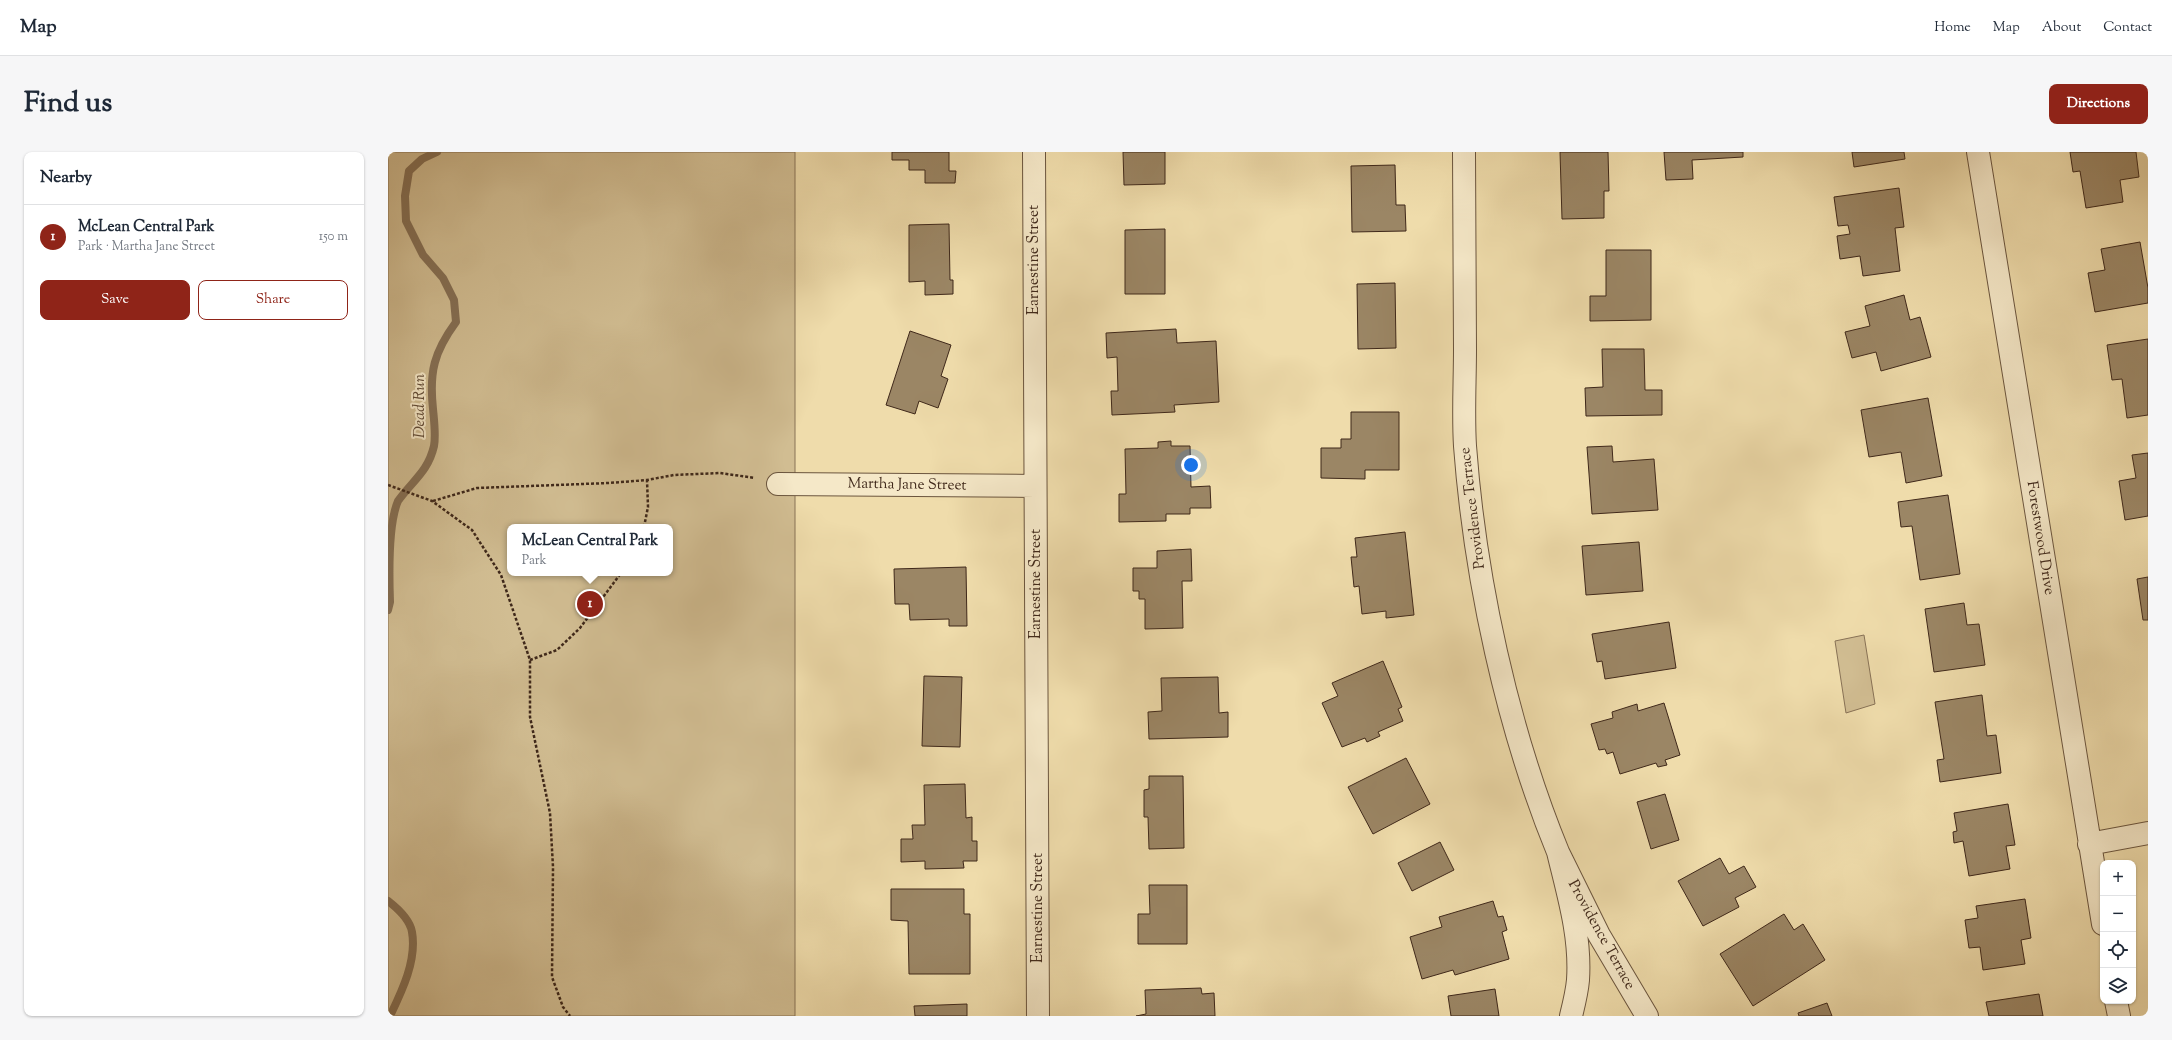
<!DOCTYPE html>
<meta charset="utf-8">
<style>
:root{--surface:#fff;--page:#f6f6f7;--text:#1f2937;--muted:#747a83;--line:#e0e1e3;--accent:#8f2418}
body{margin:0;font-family:"Sorts Mill Goudy",serif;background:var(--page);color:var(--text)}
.controls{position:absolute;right:12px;bottom:12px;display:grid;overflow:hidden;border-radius:8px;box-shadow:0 1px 3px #0004}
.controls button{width:36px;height:36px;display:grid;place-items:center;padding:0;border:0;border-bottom:1px solid var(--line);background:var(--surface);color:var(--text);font:20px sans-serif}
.you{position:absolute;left:803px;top:313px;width:14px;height:14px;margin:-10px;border:3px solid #fff;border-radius:50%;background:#1a73e8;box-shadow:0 0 0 6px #1a73e833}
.badge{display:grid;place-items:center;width:26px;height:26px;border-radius:50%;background:var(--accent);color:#fff;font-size:13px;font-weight:700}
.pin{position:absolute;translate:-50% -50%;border:2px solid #fff;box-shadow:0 1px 4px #0006}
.popup{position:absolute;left:119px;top:372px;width:166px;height:52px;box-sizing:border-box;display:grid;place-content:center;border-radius:8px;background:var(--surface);filter:drop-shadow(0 1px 3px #0005);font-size:13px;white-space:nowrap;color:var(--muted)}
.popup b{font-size:15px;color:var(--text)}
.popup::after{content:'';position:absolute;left:50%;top:100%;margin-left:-8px;border:8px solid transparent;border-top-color:var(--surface)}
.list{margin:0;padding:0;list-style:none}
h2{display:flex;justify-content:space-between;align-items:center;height:52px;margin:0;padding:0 16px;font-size:17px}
h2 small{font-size:13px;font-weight:400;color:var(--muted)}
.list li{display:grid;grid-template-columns:26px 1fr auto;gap:12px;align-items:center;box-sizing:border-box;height:64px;padding:0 16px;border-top:1px solid var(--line)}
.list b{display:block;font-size:15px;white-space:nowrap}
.list p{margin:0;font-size:13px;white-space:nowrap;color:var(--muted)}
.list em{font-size:13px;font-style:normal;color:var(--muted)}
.actions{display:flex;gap:8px;padding:12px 16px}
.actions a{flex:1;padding:9px 0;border:1px solid var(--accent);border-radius:8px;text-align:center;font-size:14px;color:var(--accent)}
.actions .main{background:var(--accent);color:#fff}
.icon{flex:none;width:22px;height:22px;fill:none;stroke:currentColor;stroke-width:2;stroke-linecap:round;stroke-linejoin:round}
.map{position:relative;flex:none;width:1760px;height:864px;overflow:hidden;border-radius:8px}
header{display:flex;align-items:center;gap:24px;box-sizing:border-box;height:56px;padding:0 20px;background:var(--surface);border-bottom:1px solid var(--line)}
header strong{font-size:19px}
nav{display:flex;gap:22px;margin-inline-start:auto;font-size:14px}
.intro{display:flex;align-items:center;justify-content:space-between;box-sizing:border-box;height:96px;padding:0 24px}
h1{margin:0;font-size:28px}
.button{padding:10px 18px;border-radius:8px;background:var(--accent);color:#fff;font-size:14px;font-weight:700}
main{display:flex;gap:24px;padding:0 24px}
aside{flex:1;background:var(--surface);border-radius:8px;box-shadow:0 1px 3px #0004}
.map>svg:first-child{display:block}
</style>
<header>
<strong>Map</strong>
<nav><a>Home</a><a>Map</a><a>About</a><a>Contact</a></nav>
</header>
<div class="intro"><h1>Find us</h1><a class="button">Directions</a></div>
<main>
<aside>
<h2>Nearby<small></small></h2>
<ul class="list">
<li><span class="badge">1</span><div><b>McLean Central Park</b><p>Park · Martha Jane Street</p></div><em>150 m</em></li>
</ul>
<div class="actions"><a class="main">Save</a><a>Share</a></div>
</aside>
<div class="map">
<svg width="1760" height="864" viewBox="0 0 1760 864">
<rect width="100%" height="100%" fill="#efdcab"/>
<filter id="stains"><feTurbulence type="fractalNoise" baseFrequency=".005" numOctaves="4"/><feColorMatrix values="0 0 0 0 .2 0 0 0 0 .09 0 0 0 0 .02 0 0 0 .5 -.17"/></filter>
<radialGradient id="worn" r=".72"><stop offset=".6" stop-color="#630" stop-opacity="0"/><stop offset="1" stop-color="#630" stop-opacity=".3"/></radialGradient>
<path fill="#d1bd92" stroke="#887256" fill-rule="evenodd" d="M0,0H407V864H0ZM122,375H282V421H122Z
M1476,483L1487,552L1458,561L1447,489Z"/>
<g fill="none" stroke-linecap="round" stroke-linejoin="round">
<path stroke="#856f54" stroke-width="8" d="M0,458L2,450C1,422 0,372 10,349C24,329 40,320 46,294C48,283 46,268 45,257C41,220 46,200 68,170L66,148L55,126L35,103L18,69L17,44L21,19L34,7L49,0
M0,749C9,756 22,768 24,780C29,808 14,839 2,864"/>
</g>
<path fill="#9b8665" stroke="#3f281a" d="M504,0H561V19H568L567,31H537V18H521V8H504Z
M735,0H777V32L736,33Z
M1172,0H1220L1221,39H1216V66L1174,67Z
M1276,0H1355V5L1304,8L1305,27L1278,28Z
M1464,0H1516L1517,7L1466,15Z
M1682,0H1748L1751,25L1732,28L1735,50L1698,56L1692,19L1685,20Z
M1007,13L1008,53H1017L1018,79L964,80L963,14Z
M1511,36L1516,75L1507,76L1512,119L1475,124L1472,104L1452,107L1449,84L1462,82L1460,73L1450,74L1446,45Z
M561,72L562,128H565V142L537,143V129L521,130V73Z
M777,77V142H737V78Z
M1752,90L1760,136V151L1707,160L1700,121L1717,118L1713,97Z
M1218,98H1263V168L1202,169V144H1218Z
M1007,131L1008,196L970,197L969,132Z
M1516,143L1522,168L1532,165L1543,205L1493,219L1488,200L1464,206L1457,180L1482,174L1477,154Z
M788,177L789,191L828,189L831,250L786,253L787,260L724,263L723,239H730L729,205L719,206L718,181Z
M522,179L563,193L553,224L560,227L550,256L531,249L527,262L498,253Z
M1760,187V263L1739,266L1734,227L1724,228L1719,193Z
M1214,197H1256L1257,238H1274V263L1198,264L1197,236L1215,235Z
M1540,246L1554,324L1518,331L1513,300L1481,305L1473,258Z
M963,260H1011V318H977V327L933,326V296H953V287H963Z
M783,289V294H802L803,335L822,334L823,356H802V362H778V369L731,370V342H738L737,297L770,296V290Z
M1224,294L1225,310L1266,307L1270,358L1204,362L1199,295Z
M1760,301V364L1737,368L1731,329L1748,326L1744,303Z
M1560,343L1572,422L1532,428L1524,374L1513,375L1510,350Z
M1017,380L1026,463L998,466V459L974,462L971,434L966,435L963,405H969L967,386Z
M1251,390L1255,439L1198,443L1194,394Z
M803,397L804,429H794L795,476L757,477V447H751V439H745V416H769V399Z
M578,415L579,474H561V467L522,468L521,452H507L506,417Z
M1760,425V468H1755L1749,427Z
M1576,451L1579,473L1591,472L1597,513L1546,520L1537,457Z
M1281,470L1288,516L1217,527L1214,509L1209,510L1204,482Z
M995,509L1014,555L1010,557L1015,569L990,580L992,584L979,590L977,586L954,595L934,551L950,544L944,531Z
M536,524L574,525L572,595L534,594Z
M830,525L831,561L840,560V585L761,587L760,560L774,559L773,526Z
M1594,543L1599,584L1608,583L1613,621L1552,630L1549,608L1556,607L1547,550Z
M1276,551L1292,603L1277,608L1279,613L1270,615L1268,611L1232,622L1225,600L1219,602L1217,597L1211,598L1203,572L1225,566L1224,560L1249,552L1250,559Z
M1018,606L1042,652L985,682L960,635Z
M761,624H795L796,696L761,697L760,665H756V638L761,637Z
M577,632L578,666L584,665V689H589V709H575L576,716L537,717V709L513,710V687H525L524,673H537L536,633Z
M1277,642L1291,688L1263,697L1249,650Z
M1620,652L1627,693L1618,694L1622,717L1581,724L1575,689L1566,691L1565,680L1569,679L1566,661Z
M1052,690L1066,718L1024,739L1010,711Z
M1332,706L1341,722L1356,714L1368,735L1347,746L1351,755L1315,774L1290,729Z
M761,733H799V792H750V762H762Z
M503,737H576V762H582V822H521L520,769L503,768Z
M1637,747L1643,786L1633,788L1637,812L1595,818L1592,795L1581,796L1577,768L1590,766L1588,754Z
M1105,749L1110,765L1115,764L1119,778L1114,780L1121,807L1067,823L1065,818L1034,827L1022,785L1054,775L1051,765Z
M1396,762L1406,778L1415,772L1437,808L1365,854L1332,802Z
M813,836L814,842L826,841L827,864H748L758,862L757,838Z
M1107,837L1111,864H1063L1060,844Z
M1651,842L1655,864H1601L1598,850Z
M1439,851L1444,864H1411L1410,861Z
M579,852V864H527L526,854Z"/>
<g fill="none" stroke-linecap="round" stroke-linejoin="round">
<g stroke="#6b553e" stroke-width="24">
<path id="street" d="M646,0L650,864
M1076,0C1076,66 1077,131 1077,197C1077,229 1075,262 1077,294C1087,427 1119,576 1170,700
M1590,0L1715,772
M390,332L647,334
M1701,692L1760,681
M1728,849L1731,864
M1183,864C1186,852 1189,840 1190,828C1193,784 1180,742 1170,700L1211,783L1259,864"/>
</g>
<path stroke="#3f281a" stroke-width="2.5" stroke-dasharray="3 2" stroke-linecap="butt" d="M0,333L44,349L84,378L113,423L142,508V565L162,661L165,715L164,825L175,855L182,864
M45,349L89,336L221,331L259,328L286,323L332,321L367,326
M256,375L260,355L259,328
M142,508L169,498L192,476L233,421"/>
<use href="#street" stroke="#f5e8c8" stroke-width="22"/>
</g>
<g text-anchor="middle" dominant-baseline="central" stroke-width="4" stroke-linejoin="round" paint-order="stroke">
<g font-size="15" fill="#3f281a" stroke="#f5e8c8">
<text transform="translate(646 108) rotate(-90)">Earnestine Street</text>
<text transform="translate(519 333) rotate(1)">Martha Jane Street</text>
<text transform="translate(1085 356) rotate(-97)">Providence Terrace</text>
<text transform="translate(1652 386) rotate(81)">Forestwood Drive</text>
<text transform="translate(648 432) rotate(-90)">Earnestine Street</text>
<text transform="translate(650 756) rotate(-90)">Earnestine Street</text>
<text transform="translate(1213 783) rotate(61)">Providence Terrace</text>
</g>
<g font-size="16" font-style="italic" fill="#624c37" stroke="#f5e8c8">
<text transform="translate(32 254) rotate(-90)">Dead Run</text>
</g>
</g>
<rect width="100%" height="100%" filter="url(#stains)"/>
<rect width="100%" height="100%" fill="url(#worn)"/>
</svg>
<div class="controls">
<button>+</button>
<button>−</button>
<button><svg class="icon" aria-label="locate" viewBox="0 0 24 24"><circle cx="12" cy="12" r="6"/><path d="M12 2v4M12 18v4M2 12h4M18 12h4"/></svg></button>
<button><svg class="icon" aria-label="layers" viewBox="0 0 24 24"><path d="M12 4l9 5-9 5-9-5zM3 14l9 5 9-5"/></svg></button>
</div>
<div class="you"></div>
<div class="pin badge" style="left:202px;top:452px">1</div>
<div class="popup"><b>McLean Central Park</b>Park</div>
</div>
</main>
